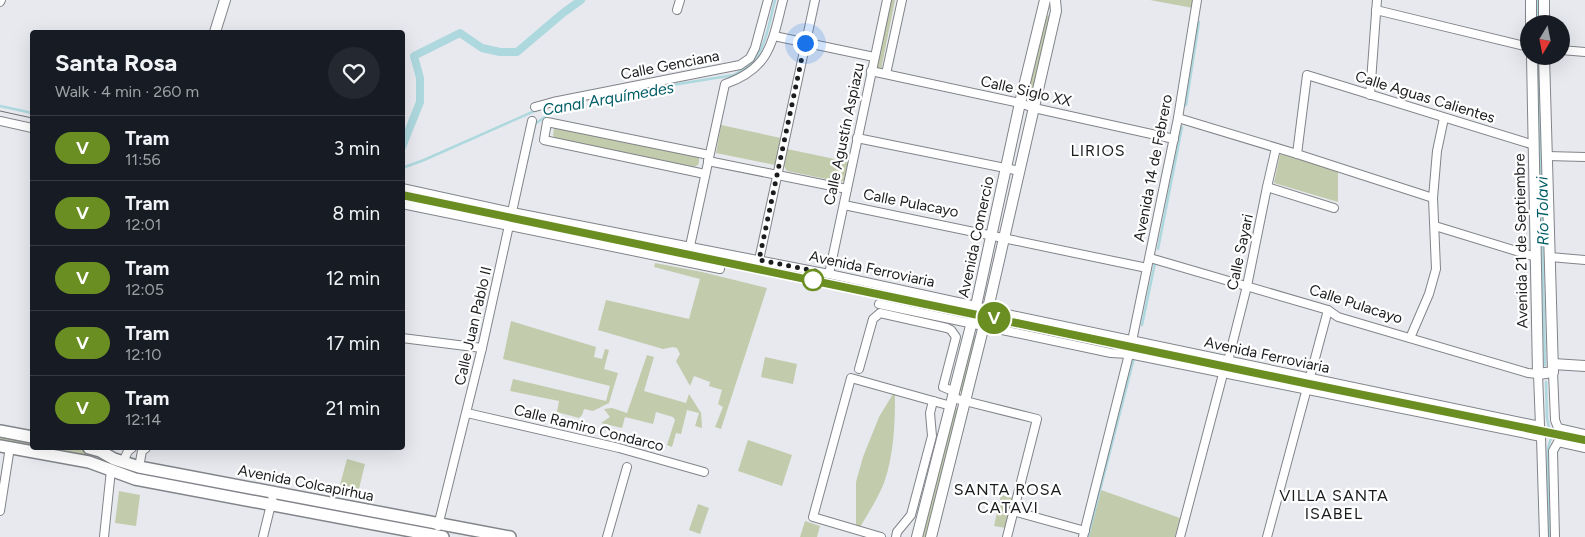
<!DOCTYPE html>
<meta charset="utf-8">
<style>
body{margin:0;font-family:Figtree,sans-serif;background:#242831;color:#f1f3f6;height:100vh;display:flex;flex-direction:column;font-size:19px;white-space:nowrap}
*{box-sizing:border-box;margin:0}
p{font-size:16px;color:#9ea1a6}
.icon{flex:none;width:28px;height:28px;fill:none;stroke:currentColor;stroke-width:2;stroke-linecap:round;stroke-linejoin:round}
.map{position:relative;flex:1;overflow:hidden}
.sheet{position:absolute;left:30px;top:30px;width:375px;height:420px;display:flex;flex-direction:column;background:#171b24;border-radius:5px;box-shadow:0 5px 20px #0002}
.sheet>*{flex:none}
.badge{padding:0 10px;border-radius:16px;font-size:18px;line-height:32px}
.needle{width:32px;rotate:190deg}
.fabs{position:absolute;left:1520px;top:15px;display:grid;gap:10px}
.fabs a{display:grid;place-items:center;width:50px;height:50px;border-radius:50%;background:#171b24;box-shadow:0 5px 20px #0002;font-size:25px}
.you{position:absolute;width:25px;height:25px;margin:-12px;border:4px solid #fff;border-radius:50%;background:#1a73e8;box-shadow:0 0 0 8px #1a73e833}
.map>.badge{position:absolute;translate:-50% -50%;box-shadow:0 0 0 2px #fff}
.round{display:grid;place-items:center;flex:none;width:52px;height:52px;border-radius:26px;background:#242831}
.head{display:flex;align-items:center;justify-content:space-between;height:85px;padding:0 25px}
h1{font-size:24px;font-weight:700;line-height:38px}
ul{padding:0;list-style:none}
li{display:flex;align-items:center;gap:15px;height:65px;padding:0 25px;border-top:1px solid #363941}
li div{flex:1}
li b{display:block;font-size:19px}
li em{font-style:normal}
li .badge{min-width:55px;font-weight:700;text-align:center}
.map>svg:first-child{display:block}
</style>
<div class="map">
<svg width="1585" height="537" viewBox="0 0 1585 537">
<rect width="100%" height="100%" fill="#e7e9ef"/>
<!-- green -->
<g fill="#c2cbab">
<path d="M891,0H895L881,70L877,69Z"/>
<path d="M1150,0H1194L1193,8Z"/>
<path d="M1048,15L1052,17L1031,100L1028,99L1026,96L1042,28Z"/>
<path d="M721,125L781,138L775,165L716,153Z"/>
<path d="M558,127L696,155L699,157V162L698,165L694,167L555,138L553,135L554,128Z"/>
<path d="M787,149L849,162L846,180L841,182L787,171L784,166Z"/>
<path d="M1280,154L1338,171V202L1274,183Z"/>
<path d="M655,263L702,272L767,288L721,429L715,427L723,407L718,404L722,390L709,386L710,382L694,376L690,386L676,361L680,354L677,348L673,347L663,349L598,330L606,300L689,319L700,279L654,267Z"/>
<path d="M511,321L596,347L594,357L602,359L605,349L609,350L604,369L618,373L609,403L593,411L584,409L582,415L579,418L557,412L559,401L510,391L513,379L606,401L610,386L503,359Z"/>
<path d="M972,336L978,337L964,392L959,391Z"/>
<path d="M647,355L654,357L644,391L686,403L689,394L701,413L702,428L695,426L699,413L687,410L681,434L676,433L672,447L667,445L675,420L673,417L656,412L653,424L625,417L622,428L601,423L610,417L604,409L612,408L627,413Z"/>
<path d="M765,357L797,364L793,384L761,377Z"/>
<path d="M893,394L895,395C895,424 894,454 884,483C878,498 869,512 860,527L856,526V482L863,457L879,417Z"/>
<path d="M954,408L960,409L927,537H921Z"/>
<path d="M0,435L32,441V447L0,441Z"/>
<path d="M748,440L792,455L782,486L738,471Z"/>
<path d="M33,448C49,448 79,445 92,454L91,458Z"/>
<path d="M347,459L365,464L357,497L338,492Z"/>
<path d="M113,462L264,495L263,499L140,476L111,467Z"/>
<path d="M1101,490L1180,518L1175,537H1088Z"/>
<path d="M119,491L140,495L136,526L115,523Z"/>
<path d="M1001,495L1013,498L1006,528L994,526Z"/>
<path d="M283,498L430,525V529L282,502Z"/>
<path d="M698,504L709,508L700,534L689,530Z"/>
<path d="M805,521L820,526L817,537H800Z"/>
</g>
<g fill="none" stroke-linecap="round" stroke-linejoin="round">
<!-- stream -->
<g stroke="#add8de" stroke-width="2.5">
<path d="M1537,0L1538,24"/>
<path d="M1538,56L1545,365"/>
<path d="M586,99L734,75C766,60 767,31 775,0"/>
<path d="M1186,105L1199,22"/>
<path d="M0,106L32,113"/>
<path d="M527,161L535,124L565,103"/>
<path d="M402,168L424,160L539,109"/>
<path d="M1158,249L1182,127"/>
<path d="M1142,325L1155,263"/>
<path d="M1546,382L1547,418L1551,438L1548,448L1549,537"/>
<path d="M1088,537L1134,358"/>
</g>
<!-- canal -->
<path stroke="#add8de" stroke-width="8" d="M402,147L420,102V78L414,56L460,33L482,48L500,52H517L563,13L581,0"/>
<defs>
<g id="street">
<path d="M0,2L1,0"/>
<path d="M677,10L680,0"/>
<path d="M1376,10L1529,47"/>
<path d="M774,36L874,57"/>
<path d="M1561,50L1585,52"/>
<path d="M871,71L1020,103L1034,108L1174,139"/>
<path d="M886,74L902,0"/>
<path d="M1370,95L1377,0"/>
<path d="M535,107L553,102L740,65L750,58L755,48L768,0"/>
<path d="M1178,118L1297,154L1433,198"/>
<path d="M0,121L32,128"/>
<path d="M857,138L1020,171"/>
<path d="M1297,154L1307,75L1534,145"/>
<path d="M1547,156L1585,157"/>
<path d="M708,161L847,189"/>
<path d="M705,174L544,140L547,122L709,155"/>
<path d="M1267,187L1334,208"/>
<path d="M402,188L512,212L829,274L976,306L988,310L1540,426L1538,374L1528,373L1338,317L1328,310L1150,258"/>
<path d="M402,204L720,269"/>
<path d="M844,205L1147,268"/>
<path d="M1435,226L1536,257"/>
<path d="M690,246L725,84C771,68 772,42 783,0"/>
<path d="M1550,257L1585,260"/>
<path d="M759,260L815,0"/>
<path d="M829,274L887,0"/>
<path d="M879,304L1111,353L1129,354L1541,437L1544,537"/>
<path d="M402,338L482,348"/>
<path d="M1410,338L1429,294L1436,269L1433,198L1437,151L1444,118"/>
<path d="M1132,341L1178,118L1197,0"/>
<path d="M1228,361L1247,286L1267,187L1276,148"/>
<path d="M859,369L873,319L880,313L947,328L951,330L956,337L943,387L955,392"/>
<path d="M1553,372L1555,420L1558,428L1585,434"/>
<path d="M953,398L1037,419L1007,537"/>
<path d="M467,413L619,448L704,472"/>
<path d="M123,462L128,451L132,448"/>
<path d="M139,467L142,451L146,448"/>
<path d="M0,511L10,447"/>
<path d="M1013,511L1085,531"/>
<path d="M438,526L482,348L532,121"/>
<path d="M104,537L111,470"/>
<path d="M263,537L274,492"/>
<path d="M607,537L627,467"/>
<path d="M881,537L813,517L851,378L951,406"/>
<path d="M896,537L897,532L911,515L932,436L930,413L933,401"/>
<path d="M1083,537L1129,354"/>
<path d="M1180,537L1223,374"/>
<path d="M1267,537L1328,310"/>
<path d="M1555,537L1553,451L1558,442L1585,448"/>
</g>
<g id="secondary">
<path d="M1531,0V24"/>
<path d="M1544,0V24"/>
<path d="M215,32L225,0"/>
<path d="M1532,56L1538,374L1553,372L1544,56"/>
<path d="M1553,364L1585,366"/>
<path d="M917,537L976,306L1020,103L1045,0"/>
<path d="M931,537L986,317L1056,11L1055,0"/>
</g>
<g id="primary">
<path d="M0,431L32,437"/>
<path d="M0,446L89,462L135,479L443,537"/>
<path d="M89,448L100,451L114,459L139,467L510,537"/>
</g>
</defs>
<!-- street casing -->
<use href="#street" stroke="#818489" stroke-width="10"/>
<!-- secondary casing -->
<use href="#secondary" stroke="#818489" stroke-width="12"/>
<!-- primary casing -->
<use href="#primary" stroke="#818489" stroke-width="14"/>
<!-- street -->
<use href="#street" stroke="#fff" stroke-width="8"/>
<!-- secondary -->
<use href="#secondary" stroke="#fff" stroke-width="10"/>
<!-- primary -->
<use href="#primary" stroke="#fff" stroke-width="11"/>
<!-- tram -->
<g stroke="#707175" stroke-width="1">
<path d="M0,111L32,118"/>
<path d="M402,195L1585,440"/>
</g>
</g>
<g fill="none" stroke-linecap="round" stroke-linejoin="round">
<defs>
<path id="line" d="M402,195L1309,384L1585,440"/>
</defs>
<!-- line casing -->
<use href="#line" stroke="#fff" stroke-width="11"/>
<!-- line -->
<use href="#line" stroke="#6b8e23" stroke-width="8"/>
<!-- walk -->
<path stroke="#1b1c1e" stroke-width="5" stroke-dasharray="0 9" d="M805,43L759,260L815,271L813,280"/>
</g>
<!-- markers -->
<circle fill="#fff" stroke="#6b8e23" stroke-width="2.5" cx="813" cy="280" r="10"/>
<g text-anchor="middle" stroke-width="4.5" stroke-linejoin="round" paint-order="stroke">
<!-- street labels -->
<g font-size="15" fill="#1b1c1e" stroke="#fff">
<text transform="translate(670 65) rotate(-11)" y="5">Calle Genciana</text>
<text transform="translate(1026 91) rotate(13)" y="5">Calle Siglo XX</text>
<text transform="translate(1425 97) rotate(17)" y="5">Calle Aguas Calientes</text>
<text transform="translate(844 134) rotate(-78)" y="5">Calle Agustín Aspiazu</text>
<text transform="translate(1153 168) rotate(-79)" y="5">Avenida 14 de Febrero</text>
<text transform="translate(911 203) rotate(11)" y="5">Calle Pulacayo</text>
<text transform="translate(976 237) rotate(-78)" y="5">Avenida Comercio</text>
<text transform="translate(1521 241) rotate(-91)" y="5">Avenida 21 de Septiembre</text>
<text transform="translate(1240 252) rotate(-78)" y="5">Calle Sayari</text>
<text transform="translate(872 269) rotate(12)" y="5">Avenida Ferroviaria</text>
<text transform="translate(1356 304) rotate(18)" y="5">Calle Pulacayo</text>
<text transform="translate(473 326) rotate(-77)" y="5">Calle Juan Pablo II</text>
<text transform="translate(1267 355) rotate(12)" y="5">Avenida Ferroviaria</text>
<text transform="translate(589 428) rotate(14)" y="5">Calle Ramiro Condarco</text>
<text transform="translate(306 483) rotate(11)" y="5">Avenida Colcapirhua</text>
</g>
<!-- water labels -->
<g font-size="16" font-style="italic" fill="#005e67" stroke="#fff">
<text transform="translate(608 98) rotate(-10)" y="6">Canal Arquímedes</text>
<text transform="translate(1542 211) rotate(-91)" y="6">Río Tolavi</text>
</g>
<!-- neighbourhood labels -->
<g font-size="16" letter-spacing="1" fill="#1b1c1e" stroke="#fff">
<text x="1098" y="156">LIRIOS</text>
<text x="1008" y="495">SANTA ROSA<tspan x="1008" dy="18">CATAVI</tspan></text>
<text x="1334" y="501">VILLA SANTA<tspan x="1334" dy="18">ISABEL</tspan></text>
</g>
</g>
</svg>
<div class="fabs">
<a><svg class="needle" viewBox="-14 -14 28 28"><path d="M0-13l5 13h-10z" fill="#e53935"/><path d="M0 13l5-13h-10z" fill="#9ea1a6"/></svg></a>
</div>
<div class="you" style="left:805px;top:43px"></div>
<b class="badge" style="left:994px;top:318px;background:#6b8e23;color:#fff">V</b>
<section class="sheet">
<div class="head"><div><h1>Santa Rosa</h1><p>Walk · 4 min · 260 m</p></div><a class="round"><svg class="icon" aria-label="heart" viewBox="0 0 24 24"><path d="M12 20l-8-8c-3-5 5-10 8-4 3-6 11-1 8 4z"/></svg></a></div>
<ul>
<li><span class="badge" style="background:#6b8e23;color:#fff">V</span><div><b>Tram</b><p>11:56</p></div><em>3 min</em></li>
<li><span class="badge" style="background:#6b8e23;color:#fff">V</span><div><b>Tram</b><p>12:01</p></div><em>8 min</em></li>
<li><span class="badge" style="background:#6b8e23;color:#fff">V</span><div><b>Tram</b><p>12:05</p></div><em>12 min</em></li>
<li><span class="badge" style="background:#6b8e23;color:#fff">V</span><div><b>Tram</b><p>12:10</p></div><em>17 min</em></li>
<li><span class="badge" style="background:#6b8e23;color:#fff">V</span><div><b>Tram</b><p>12:14</p></div><em>21 min</em></li>
</ul>
</section>
</div>
